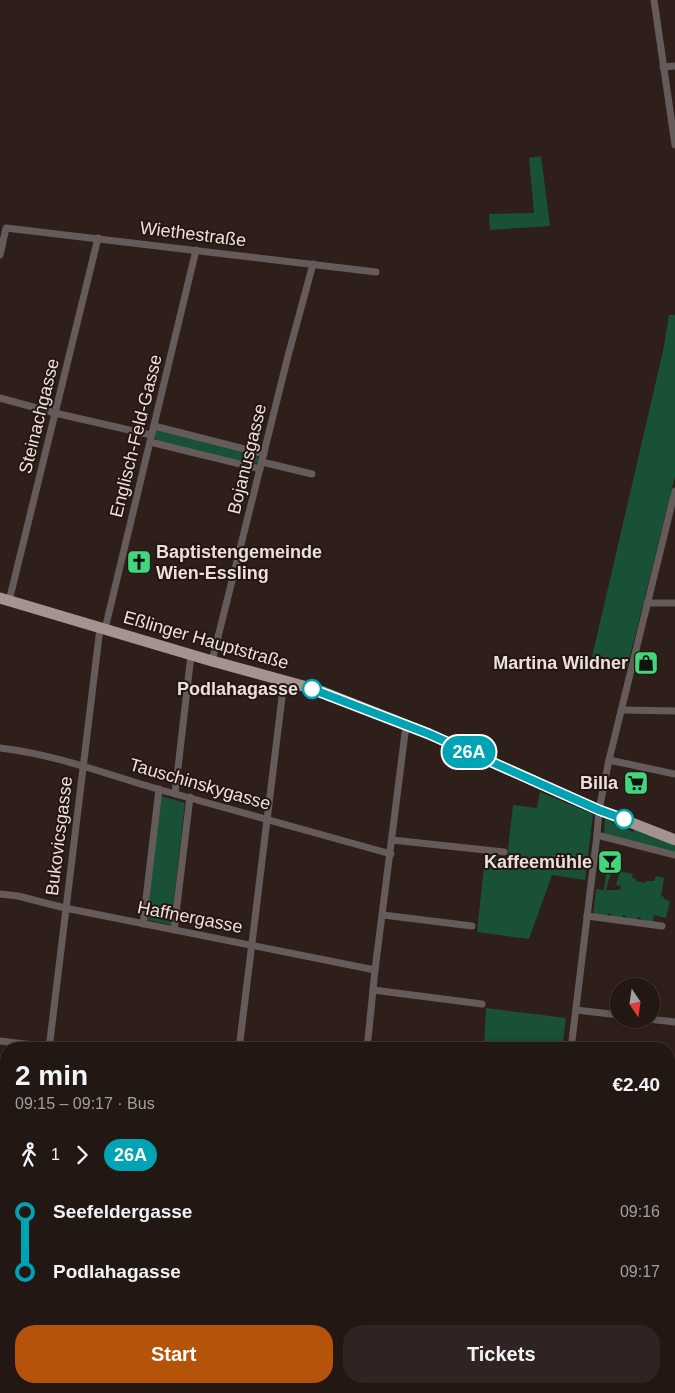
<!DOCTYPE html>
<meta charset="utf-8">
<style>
body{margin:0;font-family:Helvetica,sans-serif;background:#2f2422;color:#f1f3f6;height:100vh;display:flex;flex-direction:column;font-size:19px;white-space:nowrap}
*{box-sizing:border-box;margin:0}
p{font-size:16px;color:#a39fa0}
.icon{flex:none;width:28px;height:28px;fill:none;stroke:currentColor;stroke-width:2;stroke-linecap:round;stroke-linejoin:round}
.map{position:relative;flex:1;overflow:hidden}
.panel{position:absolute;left:0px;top:1042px;width:675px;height:351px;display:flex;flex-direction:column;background:#231714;border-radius:20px 20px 0 0;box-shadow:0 2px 8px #0003,0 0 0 1px #403634}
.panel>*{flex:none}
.badge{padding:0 10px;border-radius:16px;font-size:18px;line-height:32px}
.needle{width:32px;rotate:167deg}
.tools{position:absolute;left:610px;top:978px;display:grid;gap:10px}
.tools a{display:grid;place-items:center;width:50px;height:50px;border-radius:50%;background:#231714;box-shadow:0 2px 8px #0003,0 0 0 1px #403634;font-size:25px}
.map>.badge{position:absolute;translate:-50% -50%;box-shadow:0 0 0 2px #fff}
.legs{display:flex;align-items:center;gap:8px;height:55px;padding:0 15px;font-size:16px}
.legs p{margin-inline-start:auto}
.head{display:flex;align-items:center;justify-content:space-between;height:85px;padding:0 15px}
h1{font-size:28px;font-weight:700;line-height:38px}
.button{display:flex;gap:10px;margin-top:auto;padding:10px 15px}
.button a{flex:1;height:58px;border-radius:20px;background:#b45309;color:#fff;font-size:20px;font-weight:700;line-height:58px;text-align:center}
.button a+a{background:#2f2422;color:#f1f3f6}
ul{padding:0 15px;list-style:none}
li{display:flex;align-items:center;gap:18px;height:60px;font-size:19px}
li i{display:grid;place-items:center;width:8px;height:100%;margin:0 6px;background:currentColor}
li i::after{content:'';width:12px;height:12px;margin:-6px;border:4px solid;border-radius:50%;background:#231714}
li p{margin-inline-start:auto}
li:first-child i{background:linear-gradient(#0000 50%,currentColor 0)}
li:last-child i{background:linear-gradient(currentColor 50%,#0000 0)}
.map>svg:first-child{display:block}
</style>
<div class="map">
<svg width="675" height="1393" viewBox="0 0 675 1393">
<rect width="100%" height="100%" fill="#2f1f1a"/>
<!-- green -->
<g fill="#185135">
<path d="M541,156L550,226L490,230L489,214L534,213L529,158Z"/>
<path d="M669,315H675V476L627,668L592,657L663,351Z"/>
<path d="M156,430L256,454L259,460L258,463L252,464L159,442L153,436Z"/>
<path d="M540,792L593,814L585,880L552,875L529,939L477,932L485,856L507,858L513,805L537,808Z"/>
<path d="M161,796L185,803L171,925L147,920Z"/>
<path d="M607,818L620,828L621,827L633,832L634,830H641L675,843V853L605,835L604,831L605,819Z"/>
<path d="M607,866L615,868L614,872H611L606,890H620L621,886L616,885L620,871L633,874L632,878L636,879V881L645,883L646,881H654L656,876L664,878L661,896L664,897V899L670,901L666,918L654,915L653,922L641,921V918L638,917L637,921L626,919V916L623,915V919L612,918L611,914L608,913V917L593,915L596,889L604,890Z"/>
<path d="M486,1008L566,1018L562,1049H484Z"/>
</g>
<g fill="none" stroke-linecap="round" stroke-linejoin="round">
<!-- minor -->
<g stroke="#645b5a" stroke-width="7">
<path d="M654,0L675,145"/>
<path d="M663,67L675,66"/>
<path d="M0,255L6,228L376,272"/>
<path d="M0,398L55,413L151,435"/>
<path d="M154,426L264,454"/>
<path d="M150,442L260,469"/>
<path d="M262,462L312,474"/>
<path d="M9,601L98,238"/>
<path d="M647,603H675"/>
<path d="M105,629L196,250"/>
<path d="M212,661L288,356L313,264"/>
<path d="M622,710L675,711"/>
<path d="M0,748C58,755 105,774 161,790C237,811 314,832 391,854"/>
<path d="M609,760L675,774"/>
<path d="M175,794L191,655"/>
<path d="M597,835L675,855"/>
<path d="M392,840L504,852"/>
<path d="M0,894L18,896L65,908L375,970"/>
<path d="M383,915L472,926"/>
<path d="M587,916L662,926"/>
<path d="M143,924L159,789"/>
<path d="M174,930L190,797"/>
<path d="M373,990L482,1004"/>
<path d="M576,1010L619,1015"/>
<path d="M648,1019L675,1022"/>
<path d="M0,1041L66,1049"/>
<path d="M49,1049L100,628"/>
<path d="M239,1049L284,681"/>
<path d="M367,1049L375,970L405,733L408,725"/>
<path d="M571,1049L597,835L599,810L609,760L675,491"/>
<path d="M669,1166L675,1164"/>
<path d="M0,1183H6"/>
<path d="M0,1331H6"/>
<path d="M669,1331L675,1330"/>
<path d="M13,1393V1388"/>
<path d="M132,1393V1388"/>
<path d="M254,1393V1388"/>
<path d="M338,1393V1388"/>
<path d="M418,1393V1388"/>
<path d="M545,1393V1388"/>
</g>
<!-- primary -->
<path stroke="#a59390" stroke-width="11" d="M0,598L212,661L318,690L429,734L599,810L675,840"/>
</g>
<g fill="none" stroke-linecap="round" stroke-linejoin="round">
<defs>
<path id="line-1" d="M312,689L429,734L599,810L624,819"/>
</defs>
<!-- line-1 casing -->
<use href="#line-1" stroke="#fff" stroke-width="11"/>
<!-- line-1 -->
<use href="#line-1" stroke="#00a3b4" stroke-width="8"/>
</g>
<!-- icons -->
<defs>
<symbol id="church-square" viewBox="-11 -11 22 22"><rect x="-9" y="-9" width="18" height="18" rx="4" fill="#42d77c" stroke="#251611"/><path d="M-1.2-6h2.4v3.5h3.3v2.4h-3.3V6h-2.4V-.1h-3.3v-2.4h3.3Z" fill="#111"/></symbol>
<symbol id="shop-square" viewBox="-11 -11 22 22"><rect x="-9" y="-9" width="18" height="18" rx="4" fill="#42d77c" stroke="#251611"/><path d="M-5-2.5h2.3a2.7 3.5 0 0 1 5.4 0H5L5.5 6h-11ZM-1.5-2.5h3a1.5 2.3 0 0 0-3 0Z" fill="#111"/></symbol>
<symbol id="supermarket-square" viewBox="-11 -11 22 22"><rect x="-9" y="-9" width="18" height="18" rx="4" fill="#42d77c" stroke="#251611"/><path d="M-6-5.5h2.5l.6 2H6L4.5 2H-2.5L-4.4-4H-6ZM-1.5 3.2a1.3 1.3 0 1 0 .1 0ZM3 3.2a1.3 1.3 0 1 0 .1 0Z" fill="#111"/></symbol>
<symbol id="bar-square" viewBox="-11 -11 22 22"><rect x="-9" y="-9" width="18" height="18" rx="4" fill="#42d77c" stroke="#251611"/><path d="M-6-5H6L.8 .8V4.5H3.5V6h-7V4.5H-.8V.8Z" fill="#111"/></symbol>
</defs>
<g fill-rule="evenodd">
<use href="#church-square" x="125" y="548" width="28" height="28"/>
<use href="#shop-square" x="632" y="649" width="28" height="28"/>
<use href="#supermarket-square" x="622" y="769" width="28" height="28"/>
<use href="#bar-square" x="596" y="848" width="28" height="28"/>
</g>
<!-- markers -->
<g fill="#fff" stroke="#00a3b4" stroke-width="2.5">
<circle cx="312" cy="689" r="9"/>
<circle cx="624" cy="819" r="9"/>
</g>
<g text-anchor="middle" stroke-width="4" stroke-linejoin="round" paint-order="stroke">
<!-- street labels -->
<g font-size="18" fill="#ebe0dc" stroke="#251611">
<text transform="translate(193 234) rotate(7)" y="6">Wiethestraße</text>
<text transform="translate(39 416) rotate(-76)" y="6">Steinachgasse</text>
<text transform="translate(136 436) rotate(-76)" y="6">Englisch-Feld-Gasse</text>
<text transform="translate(247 459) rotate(-76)" y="6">Bojanusgasse</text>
<text transform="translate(206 640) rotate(16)" y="6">Eßlinger Hauptstraße</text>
<text transform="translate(200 784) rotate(16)" y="6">Tauschinskygasse</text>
<text transform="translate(59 836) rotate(-83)" y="6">Bukovicsgasse</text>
<text transform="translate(190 917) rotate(11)" y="6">Haffnergasse</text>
</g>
<!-- poi labels -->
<g font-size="18" font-weight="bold" fill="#ebe0dc" stroke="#251611" text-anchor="end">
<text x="156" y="558" text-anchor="start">Baptistengemeinde<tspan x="156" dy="21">Wien-Essling</tspan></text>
<text x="628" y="669">Martina Wildner</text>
<text x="618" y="789">Billa</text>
<text x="592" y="868">Kaffeemühle</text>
</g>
<!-- stop labels -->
<g font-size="18" font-weight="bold" fill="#ebe0dc" stroke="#251611" text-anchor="end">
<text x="298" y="695">Podlahagasse</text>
</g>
</g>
</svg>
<div class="tools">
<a><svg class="needle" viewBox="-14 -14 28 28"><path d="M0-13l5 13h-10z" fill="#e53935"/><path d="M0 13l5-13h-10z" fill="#a39fa0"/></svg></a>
</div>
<b class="badge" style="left:469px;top:752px;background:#00a3b4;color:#fff">26A</b>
<section class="panel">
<div class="head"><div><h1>2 min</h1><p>09:15 – 09:17 · Bus</p></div><b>€2.40</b></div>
<div class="legs"><svg class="icon" aria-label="walk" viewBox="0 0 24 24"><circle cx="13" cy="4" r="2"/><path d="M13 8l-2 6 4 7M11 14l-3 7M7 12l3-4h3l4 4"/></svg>1<svg class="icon" aria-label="forward" viewBox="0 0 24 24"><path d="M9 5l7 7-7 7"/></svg><b class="badge" style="background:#00a3b4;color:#fff">26A</b></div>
<ul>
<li><i style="color:#00a3b4"></i><b>Seefeldergasse</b><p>09:16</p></li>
<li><i style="color:#00a3b4"></i><b>Podlahagasse</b><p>09:17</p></li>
</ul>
<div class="button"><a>Start</a><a>Tickets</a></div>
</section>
</div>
